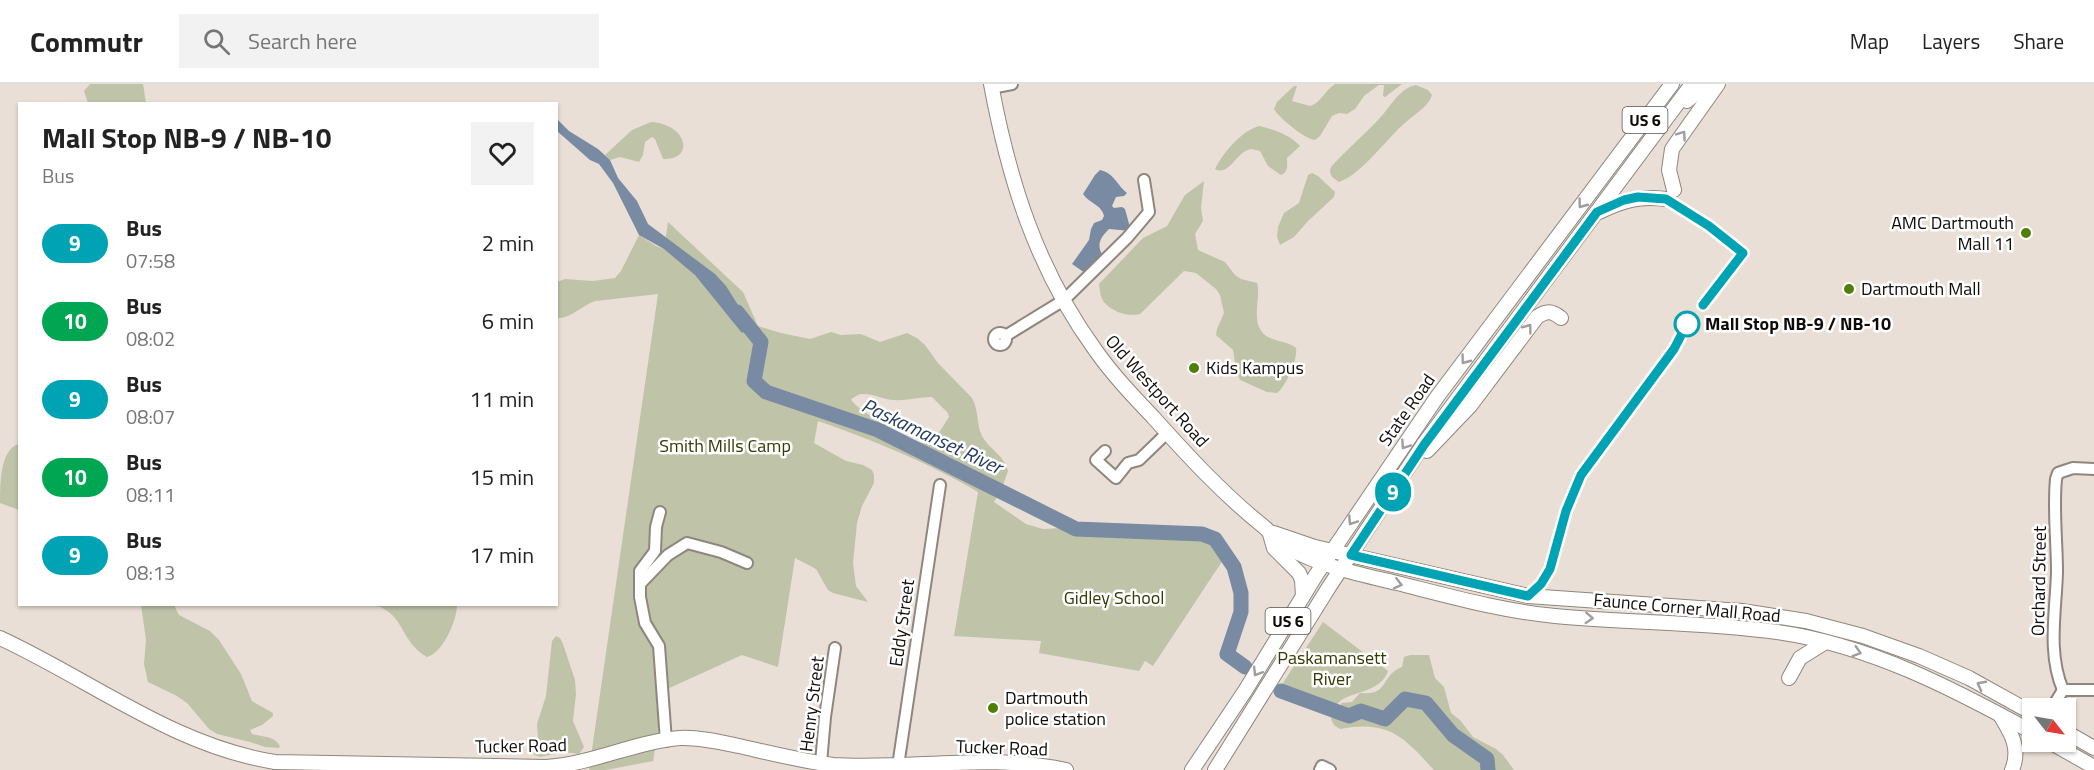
<!DOCTYPE html>
<style>
body{margin:0;font-family:"Titillium Web",sans-serif;background:#f2f2f2;color:#222;height:100vh;display:flex;flex-direction:column;font-size:22px;white-space:nowrap}
*{box-sizing:border-box;margin:0}
p{font-size:20px;color:#767676}
.icon{flex:none;width:33px;height:33px;fill:none;stroke:currentColor;stroke-width:2;stroke-linecap:round;stroke-linejoin:round}
.map{position:relative;flex:1;overflow:hidden}
.details{position:absolute;left:18px;top:18px;width:540px;height:504px;display:flex;flex-direction:column;background:#fff;border-radius:0px;box-shadow:0 2px 4px #0004}
.details>*{flex:none}
.badge{padding:0 12px;border-radius:20px;font-size:21px;line-height:39px}
.needle{width:39px;rotate:121deg}
.buttons{position:absolute;left:2022px;top:614px;display:grid;gap:12px}
.buttons a{display:grid;place-items:center;width:54px;height:54px;border-radius:0px;background:#fff;box-shadow:0 2px 4px #0004;font-size:30px}
.map>.badge{position:absolute;translate:-50% -50%;box-shadow:0 0 0 3px #fff}
.round{display:grid;place-items:center;flex:none;width:63px;height:63px;border-radius:0px;background:#f2f2f2}
.overview{display:flex;align-items:center;justify-content:space-between;height:102px;padding:0 24px}
h1{font-size:28px;font-weight:700;line-height:45px}
ul{padding:0;list-style:none}
li{display:flex;align-items:center;gap:18px;height:78px;padding:0 24px}
li div{flex:1}
li b{display:block;font-size:22px}
li em{font-style:normal}
li .badge{min-width:66px;font-weight:700;text-align:center}
header{display:flex;align-items:center;gap:36px;box-sizing:border-box;height:84px;padding:0 30px;background:#fff;border-bottom:2px solid #e0e0e0}
header strong{font-size:28px}
nav{display:flex;gap:33px;margin-inline-start:auto;font-size:21px}
.search{width:420px;height:54px;background:#f2f2f2;display:flex;align-items:center;gap:15px;box-sizing:border-box;padding:0 21px;border-radius:0px;color:#767676;font-size:22px}
.map>svg:first-child{display:block}
</style>
<header>
<strong>Commutr</strong>
<div class="search"><svg class="icon" aria-label="search" viewBox="0 0 24 24"><circle cx="10" cy="10" r="6"/><path d="M15 15l6 6"/></svg>Search here</div>
<nav><a>Map</a><a>Layers</a><a>Share</a></nav>
</header>
<div class="map">
<svg width="2094" height="686" viewBox="0 0 2094 686">
<rect width="100%" height="100%" fill="#eadfd6"/>
<!-- green -->
<g fill="#bfc3a8" fill-rule="evenodd">
<path d="M90,0H143L146,19H88L84,7Z"/>
<path d="M1335,0H1402L1385,13L1383,12L1384,1H1379L1364,12L1355,25L1347,30L1339,29L1332,32L1320,52L1315,56C1305,55 1279,34 1274,25L1277,18L1294,2H1297L1292,17L1310,22C1322,18 1325,6 1335,0Z"/>
<path d="M1416,1L1428,6L1432,11C1429,22 1415,30 1406,38C1388,53 1361,91 1339,98C1333,94 1328,91 1331,83C1346,66 1363,52 1378,36C1391,23 1398,5 1416,1Z"/>
<path d="M651,38C687,40 696,76 663,75L655,55L652,53L645,58L643,71L639,78L620,73L610,76L605,71L632,46Z"/>
<path d="M1259,42C1273,45 1290,51 1300,62L1287,74C1287,81 1289,88 1281,91L1268,82L1260,67L1251,65C1235,68 1230,93 1215,85C1223,69 1241,47 1259,42Z"/>
<path d="M1312,89L1318,92L1335,108L1334,113L1308,137L1294,153L1280,161L1277,153L1278,143L1284,129L1299,119L1308,91Z"/>
<path d="M1204,97L1201,124L1203,137L1195,150L1198,166L1225,178L1235,191L1241,195L1257,199C1262,213 1248,242 1268,253C1277,258 1287,257 1296,264C1298,274 1286,303 1277,309L1267,308L1240,296L1236,285L1233,266L1216,251L1217,245L1224,229L1220,211L1216,205L1196,189L1184,187L1140,230C1128,233 1112,228 1104,218C1100,213 1100,206 1099,200L1143,154L1167,142L1185,111Z"/>
<path d="M668,138L743,208L758,242L781,249L810,255L831,248L841,251L861,250L880,258L907,249L917,254L925,261L938,279L972,314C979,326 976,339 982,352C990,366 1004,371 1008,387L1001,407L994,418L1026,440L1043,445L1082,443L1205,455L1213,459L1223,476L1153,582L1145,577L1139,587L1039,569L1041,557L954,552L978,408C927,378 873,356 818,337L814,359L846,377L863,381L872,386L874,391V399L862,422L857,439L853,479L856,502L868,518L833,509L828,506L816,485L795,474L778,583L742,571L665,606L653,677L606,686H589L658,210L596,217C583,220 571,235 558,234L557,198L565,195L593,197L615,194L621,187L639,151L656,162L664,165ZM860,310C874,309 881,315 893,316C906,317 918,313 932,313L948,329L949,333L933,358L927,360L918,358C905,352 855,326 851,315Z"/>
<path d="M19,360H20L19,426L0,419C0,400 0,365 19,360Z"/>
<path d="M141,521H174L179,531L210,547L219,556L241,590L252,617L273,629V632L262,641L250,646L252,650C262,653 275,652 280,662L279,664L265,663L250,658L217,650L209,645L187,619L177,612L148,598L144,580L146,556Z"/>
<path d="M375,521H457C457,536 443,569 427,573C399,557 406,531 375,521Z"/>
<path d="M1323,538L1388,587C1382,606 1358,607 1343,615C1339,617 1336,622 1333,626L1329,620L1281,602Z"/>
<path d="M556,552L560,554L563,560L575,596L576,610L573,637L584,663L579,670L564,668L540,673L534,671L533,667L538,654L537,640L546,612L552,557Z"/>
<path d="M1410,571H1429L1435,594L1444,603L1451,629L1460,636L1473,653L1496,665L1503,671L1514,686H1434C1403,652 1388,636 1340,645L1334,641L1331,635L1342,619L1352,618L1360,609C1390,612 1380,591 1402,583L1404,573Z"/>
</g>
<!-- water -->
<g fill="#798aa3">
<path d="M557,35L569,47L598,65L610,76L618,94L637,117L648,140L715,190L726,202L745,232L755,240L742,249L695,191L664,165L639,151L613,99L599,80L590,76L557,47Z"/>
<path d="M1100,86C1114,89 1117,101 1127,109L1124,112L1116,113L1112,122L1114,124L1122,123L1125,125L1131,147L1109,145C1100,154 1096,161 1103,172L1085,189L1072,180L1089,156L1091,145L1094,139L1102,136L1104,132C1102,121 1089,119 1083,110L1095,91Z"/>
</g>
<g fill="none" stroke-linecap="round" stroke-linejoin="round">
<!-- river -->
<g stroke="#798aa3" stroke-width="15">
<path d="M737,228L761,258L754,297L766,308L878,346L1076,445L1202,450L1215,455L1234,483L1241,509V528L1227,570L1245,583"/>
<path d="M1281,607L1349,632L1361,627L1385,635L1405,615L1426,619L1453,651L1487,675L1488,686"/>
</g>
<defs>
<g id="minor">
<path d="M991,4L1012,0"/>
<circle cx="1000" cy="255" r="6"/>
<path d="M1007,251L1064,216L1127,154L1149,128L1144,96"/>
<path d="M1105,367L1096,376L1116,394L1128,379L1139,376L1167,349"/>
<path d="M660,428L656,443L655,467L640,487V513L645,539L659,562L666,657"/>
<path d="M641,499L668,471L687,459L721,468L747,479"/>
<path d="M2063,606C2047,569 2056,527 2057,488C2057,457 2053,426 2056,395L2058,389L2073,384L2094,385"/>
<path d="M2052,624L2063,606H2094"/>
<path d="M821,679L825,633L835,564"/>
<path d="M898,682L940,401"/>
<path d="M1320,686L1322,682L1330,686"/>
</g>
<g id="major">
<path d="M991,0C1009,97 1037,186 1096,267C1113,291 1133,312 1153,333C1187,371 1223,410 1263,442C1271,449 1279,458 1289,464C1319,482 1363,491 1397,499C1449,512 1502,527 1555,532C1629,539 1703,538 1777,548C1869,561 1952,604 2032,648"/>
<path d="M1687,17L1707,0"/>
<path d="M1674,106L1669,86L1672,65L1718,0"/>
<path d="M1599,128C1624,116 1638,112 1666,115"/>
<path d="M1427,367L1470,322L1537,233C1547,226 1552,227 1561,234"/>
<path d="M1274,449L1315,463L1528,512L1742,527L1806,537L1863,552L1919,572L1969,594L2032,629"/>
<path d="M1270,450L1274,464L1299,489L1302,496L1303,512"/>
<path d="M0,554C91,596 174,662 275,678L546,683C592,680 634,658 680,654C699,653 720,658 739,662C770,669 801,677 833,681C910,686 989,669 1066,686"/>
<path d="M1789,594L1800,574L1824,559"/>
<path d="M2000,631C2011,649 2021,664 2012,686"/>
<path d="M2066,648L2094,664"/>
<path d="M2048,657L2094,683"/>
<path d="M1192,686L1245,607L1316,491L1437,313L1672,0"/>
<path d="M1215,686L1329,503L1423,361L1692,0"/>
</g>
</defs>
<!-- minor casing -->
<use href="#minor" stroke="#8f867d" stroke-width="14"/>
<!-- major casing -->
<use href="#major" stroke="#8f867d" stroke-width="16"/>
<!-- minor -->
<use href="#minor" stroke="#fff" stroke-width="10"/>
<!-- major -->
<use href="#major" stroke="#fff" stroke-width="14"/>
</g>
<!-- one-way arrows -->
<defs><path id="oneway-chevron" d="M-2-3.5L2.5 0L-2 3.5" fill="none" stroke-width="1.6" stroke-linecap="round" stroke-linejoin="round" transform="scale(1.5)"/></defs>
<g stroke="#9f9d9d">
<use href="#oneway-chevron" transform="translate(1682 51) rotate(-55)"/>
<use href="#oneway-chevron" transform="translate(1582 120) rotate(127)"/>
<use href="#oneway-chevron" transform="translate(1528 244) rotate(-53)"/>
<use href="#oneway-chevron" transform="translate(1465 276) rotate(127)"/>
<use href="#oneway-chevron" transform="translate(1405 361) rotate(124)"/>
<use href="#oneway-chevron" transform="translate(1352 437) rotate(124)"/>
<use href="#oneway-chevron" transform="translate(1398 500) rotate(14)"/>
<use href="#oneway-chevron" transform="translate(1589 534) rotate(3)"/>
<use href="#oneway-chevron" transform="translate(1857 568) rotate(17)"/>
<use href="#oneway-chevron" transform="translate(1257 588) rotate(122)"/>
<use href="#oneway-chevron" transform="translate(1981 601) rotate(-152)"/>
</g>
<g fill="none" stroke-linecap="round" stroke-linejoin="round">
<defs>
<path id="line" d="M1687,240L1674,265L1581,391L1566,427L1550,485L1541,500L1528,512L1351,471L1424,361L1597,128L1624,116L1638,113L1666,115L1709,142L1743,169L1703,221"/>
</defs>
<!-- line casing -->
<use href="#line" stroke="#fff" stroke-width="14"/>
<!-- line -->
<use href="#line" stroke="#00a3b4" stroke-width="9"/>
</g>
<!-- markers -->
<g fill="#507f09" stroke="#fff" stroke-width="2">
<circle cx="2026" cy="149" r="6"/>
<circle cx="1849" cy="205" r="6"/>
<circle cx="1194" cy="284" r="6"/>
<circle cx="993" cy="624" r="6"/>
</g>
<circle fill="#fff" stroke="#00a3b4" stroke-width="3" cx="1687" cy="240" r="12"/>
<g text-anchor="middle" stroke-width="5" stroke-linejoin="round" paint-order="stroke">
<!-- shield labels -->
<g fill="#fff" stroke="#575453" stroke-width="1.5">
<rect x="1622.5" y="23" width="45" height="26" rx="4.5"/>
<rect x="1265.5" y="524" width="45" height="26" rx="4.5"/>
</g>
<g font-size="16" font-weight="bold" fill="#0f0b09">
<text x="1645" y="42">US 6</text>
<text x="1288" y="543">US 6</text>
</g>
<!-- poi labels -->
<g font-size="18" fill="#0f0b09" stroke="#fff" text-anchor="start">
<text x="2014" y="145" text-anchor="end">AMC Dartmouth<tspan x="2014" dy="21">Mall 11</tspan></text>
<text x="1861" y="211">Dartmouth Mall</text>
<text x="1206" y="290">Kids Kampus</text>
<text x="1005" y="620">Dartmouth<tspan x="1005" dy="21">police station</tspan></text>
</g>
<!-- stop labels -->
<g font-size="18" font-weight="bold" fill="#0f0b09" stroke="#fff" text-anchor="start">
<text x="1705" y="246">Mall Stop NB-9 / NB-10</text>
</g>
<!-- street labels -->
<g font-size="18" fill="#0f0b09" stroke="#fff">
<text transform="translate(1157 307) rotate(48)" y="6">Old Westport Road</text>
<text transform="translate(1407 326) rotate(-55)" y="6">State Road</text>
<text transform="translate(2039 497) rotate(-89)" y="6">Orchard Street</text>
<text transform="translate(1687 524) rotate(5)" y="6">Faunce Corner Mall Road</text>
<text transform="translate(902 539) rotate(-82)" y="6">Eddy Street</text>
<text transform="translate(812 620) rotate(-83)" y="6">Henry Street</text>
<text transform="translate(521 662) rotate(-1)" y="6">Tucker Road</text>
<text transform="translate(1002 664) rotate(2)" y="6">Tucker Road</text>
</g>
<!-- park labels -->
<g font-size="18" fill="#353902" stroke="#fff">
<text x="725" y="368">Smith Mills Camp</text>
<text x="1114" y="520">Gidley School</text>
<text x="1332" y="580">Paskamansett<tspan x="1332" dy="21">River</tspan></text>
</g>
<!-- water labels -->
<g font-size="20" font-style="italic" fill="#223a60" stroke="#fff">
<text transform="translate(932 352) rotate(25)" y="7">Paskamanset River</text>
</g>
</g>
</svg>
<div class="buttons">
<a><svg class="needle" viewBox="-14 -14 28 28"><path d="M0-13l5 13h-10z" fill="#e53935"/><path d="M0 13l5-13h-10z" fill="#767676"/></svg></a>
</div>
<b class="badge" style="left:1393px;top:408px;background:#00a3b4;color:#fff">9</b>
<section class="details">
<div class="overview"><div><h1>Mall Stop NB-9 / NB-10</h1><p>Bus</p></div><a class="round"><svg class="icon" aria-label="heart" viewBox="0 0 24 24"><path d="M12 20l-8-8c-3-5 5-10 8-4 3-6 11-1 8 4z"/></svg></a></div>
<ul>
<li><span class="badge" style="background:#00a3b4;color:#fff">9</span><div><b>Bus</b><p>07:58</p></div><em>2 min</em></li>
<li><span class="badge" style="background:#00a651;color:#fff">10</span><div><b>Bus</b><p>08:02</p></div><em>6 min</em></li>
<li><span class="badge" style="background:#00a3b4;color:#fff">9</span><div><b>Bus</b><p>08:07</p></div><em>11 min</em></li>
<li><span class="badge" style="background:#00a651;color:#fff">10</span><div><b>Bus</b><p>08:11</p></div><em>15 min</em></li>
<li><span class="badge" style="background:#00a3b4;color:#fff">9</span><div><b>Bus</b><p>08:13</p></div><em>17 min</em></li>
</ul>
</section>
</div>
